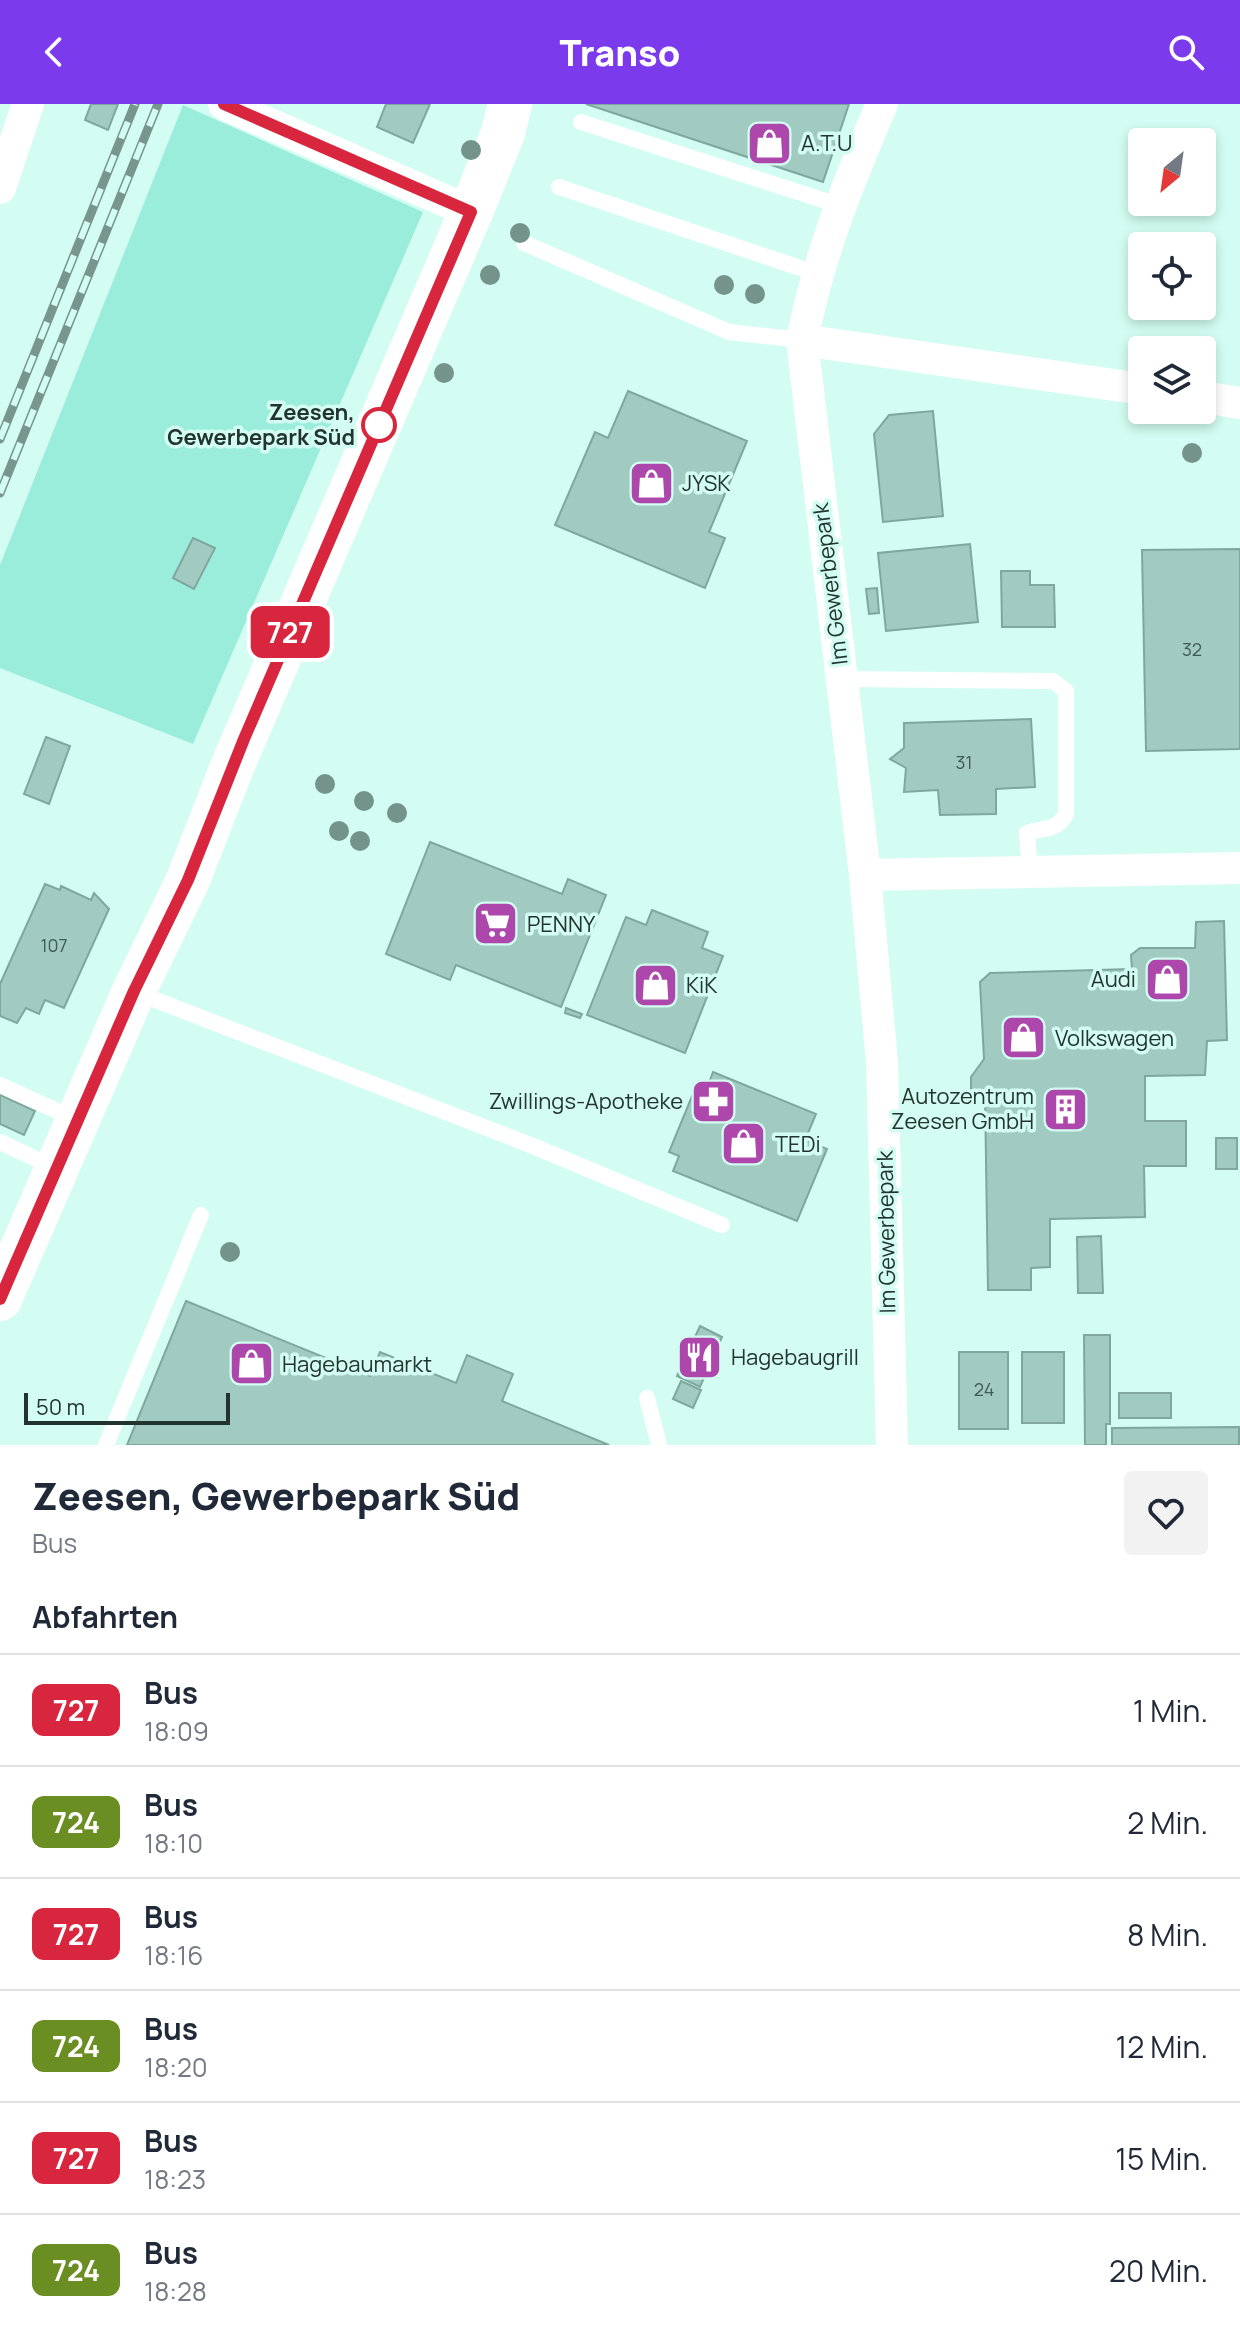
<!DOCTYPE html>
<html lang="de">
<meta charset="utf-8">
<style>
body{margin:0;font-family:Manrope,sans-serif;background:#f2f2f3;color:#1f2937;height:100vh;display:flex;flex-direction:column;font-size:30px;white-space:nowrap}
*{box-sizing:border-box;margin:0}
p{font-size:26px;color:#747a83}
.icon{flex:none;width:44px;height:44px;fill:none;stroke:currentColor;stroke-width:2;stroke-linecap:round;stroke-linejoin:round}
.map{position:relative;height:1341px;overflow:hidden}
.drawer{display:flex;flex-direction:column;background:#fff;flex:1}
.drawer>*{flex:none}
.badge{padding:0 16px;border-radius:12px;font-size:28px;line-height:52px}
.needle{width:52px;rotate:209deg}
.controls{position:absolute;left:1128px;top:24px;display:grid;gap:16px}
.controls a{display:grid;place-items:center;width:88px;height:88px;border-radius:8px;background:#fff;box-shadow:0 4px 12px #0003;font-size:40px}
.scale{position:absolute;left:24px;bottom:20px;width:206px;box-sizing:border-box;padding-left:8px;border:4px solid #233430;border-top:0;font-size:22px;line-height:28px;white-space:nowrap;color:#233430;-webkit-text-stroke:6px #d3fdf2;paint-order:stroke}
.map>.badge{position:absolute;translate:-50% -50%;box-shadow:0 0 0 4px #fff}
h2{padding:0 32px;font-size:30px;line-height:72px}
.round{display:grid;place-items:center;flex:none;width:84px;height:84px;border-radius:8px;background:#f2f2f3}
.overview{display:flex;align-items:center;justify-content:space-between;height:136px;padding:0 32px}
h1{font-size:38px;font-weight:800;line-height:60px}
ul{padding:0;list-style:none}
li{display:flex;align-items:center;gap:24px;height:112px;padding:0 32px;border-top:2px solid #e0e1e3}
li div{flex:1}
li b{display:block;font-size:30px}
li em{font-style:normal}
li .badge{min-width:88px;font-weight:700;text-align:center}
header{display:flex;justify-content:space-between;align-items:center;height:104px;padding:0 32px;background:#7c3aed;color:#fff;font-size:36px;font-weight:800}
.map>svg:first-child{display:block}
</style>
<header><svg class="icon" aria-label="back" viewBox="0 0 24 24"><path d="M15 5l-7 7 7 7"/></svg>Transo<svg class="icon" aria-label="search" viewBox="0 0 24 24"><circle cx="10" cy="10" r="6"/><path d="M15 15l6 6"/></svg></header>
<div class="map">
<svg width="1240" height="1341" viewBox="0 0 1240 1341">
<rect width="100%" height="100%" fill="#d3fdf2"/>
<!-- green -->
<path fill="#9aedda" d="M183,1L423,108L193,640L0,564V461Z"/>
<!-- building -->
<g fill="#a1cac0" stroke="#7fa79d" stroke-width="2">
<path d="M91,0H118L108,26L85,16Z"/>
<path d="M386,0H430L413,39L377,23Z"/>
<path d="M586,0H849L823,78Z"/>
<path d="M628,287L747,337L709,428L725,434L705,484L555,421L595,328L608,334Z"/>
<path d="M933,307L943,412L883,418L874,330L889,311Z"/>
<path d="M193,434L215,444L194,485L173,474Z"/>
<path d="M970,440L978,518L886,527L878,449Z"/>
<path d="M1240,445V645L1146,647L1142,446Z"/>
<path d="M1001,467H1030V481H1054L1055,523H1002Z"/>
<path d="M877,484L879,509L869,510L866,485Z"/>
<path d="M1031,615L1035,683L996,685V710L940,711L938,686L904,688L906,664L890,655L904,644V619Z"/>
<path d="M46,633L70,642L49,700L24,690Z"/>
<path d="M430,738L562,790L568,775L606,791L561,903L456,861L450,876L386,850Z"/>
<path d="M45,780L60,786L61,782L91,796L94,789L109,805L64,904L45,896L39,910L26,904L17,919L0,912V880Z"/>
<path d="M652,806L708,828L702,844L723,852L685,949L587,911L626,813L646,821Z"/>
<path d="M1224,817L1227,936L1207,937L1205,971L1145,972V1017H1186V1062H1144L1145,1113L1050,1115V1163L1031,1164V1186H988L985,992L971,993V973L984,955L980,878L990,869L1132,865L1131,851L1140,844H1195L1196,818Z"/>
<path d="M566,904L582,910L580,914L565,909Z"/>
<path d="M713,968L816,1010L805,1036L827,1045L797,1117L673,1067L679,1052L669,1048L697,980L707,984Z"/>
<path d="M0,991L35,1007L24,1031L0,1020Z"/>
<rect x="1216" y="1034" width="21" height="31"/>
<path d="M1101,1132L1103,1189H1078L1077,1133Z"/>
<path d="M186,1197L370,1272L380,1248L456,1279L467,1251L513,1270L502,1297L609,1341H127Z"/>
<path d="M700,1222L722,1233L700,1283L677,1272Z"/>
<path d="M1084,1231H1110V1320H1106V1341H1085Z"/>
<rect x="959" y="1248" width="49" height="77"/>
<rect x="1022" y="1248" width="42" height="71"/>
<path d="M681,1277L701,1286L693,1304L673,1295Z"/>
<rect x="1119" y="1289" width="52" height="25"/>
<path d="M1239,1323V1341H1112V1324Z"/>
</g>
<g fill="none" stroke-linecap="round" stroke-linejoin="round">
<!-- lane -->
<g stroke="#fff" stroke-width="16">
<path d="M581,18L838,101"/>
<path d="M559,83L815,169"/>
<path d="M524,139L729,228L802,236"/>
<path d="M842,575L1053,577L1066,587V710C1057,728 1042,723 1027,729L1030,768"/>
<path d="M135,888L528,1040L722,1121"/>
<path d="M0,981L75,1015"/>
<path d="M0,1038L55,1064"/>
<path d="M647,1294L659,1341"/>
<path d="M106,1341L201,1111"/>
</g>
<!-- street -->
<g stroke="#fff" stroke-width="32">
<path d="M224,0L471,108"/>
<path d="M882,0C847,82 820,148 802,236L865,771L882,958L892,1341"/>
<path d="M0,84L28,0"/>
<path d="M802,236L1142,285"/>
<path d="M1202,293L1240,299"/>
<path d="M865,771L1240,764"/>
</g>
<!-- secondary -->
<path stroke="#fff" stroke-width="44" d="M0,1195L134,887L188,776L232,663L471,108L503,29L510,0"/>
<defs>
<g id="rail">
<path d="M0,335L135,0"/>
<path d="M0,389L158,0"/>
</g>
</defs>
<!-- rail casing -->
<use href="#rail" stroke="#78958e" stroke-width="9"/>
<!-- rail -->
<use href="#rail" stroke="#d3fdf2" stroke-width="6" stroke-dasharray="18" stroke-linecap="butt"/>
</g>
<!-- trees -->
<g fill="#73938b">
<circle cx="471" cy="46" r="10"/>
<circle cx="520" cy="129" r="10"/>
<circle cx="490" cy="171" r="10"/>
<circle cx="724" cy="181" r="10"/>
<circle cx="755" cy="190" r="10"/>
<circle cx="444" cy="269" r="10"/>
<circle cx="1192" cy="349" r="10"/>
<circle cx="325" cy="680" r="10"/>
<circle cx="364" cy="697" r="10"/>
<circle cx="397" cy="709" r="10"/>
<circle cx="339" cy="727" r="10"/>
<circle cx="360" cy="737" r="10"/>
<circle cx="230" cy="1148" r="10"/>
</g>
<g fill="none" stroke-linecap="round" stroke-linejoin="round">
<defs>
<path id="line" d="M0,1195L134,887L188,776L244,635L471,108L224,0"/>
</defs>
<!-- line casing -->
<use href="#line" stroke="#fff" stroke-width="18"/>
<!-- line -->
<use href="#line" stroke="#d7263d" stroke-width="12"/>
</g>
<!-- icons -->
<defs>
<symbol id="shop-square" viewBox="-11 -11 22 22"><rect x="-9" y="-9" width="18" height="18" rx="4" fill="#ad47ab" stroke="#d3fdf2"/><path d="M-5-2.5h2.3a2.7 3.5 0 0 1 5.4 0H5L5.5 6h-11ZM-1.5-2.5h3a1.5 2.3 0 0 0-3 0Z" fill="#fff"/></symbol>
<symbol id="supermarket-square" viewBox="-11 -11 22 22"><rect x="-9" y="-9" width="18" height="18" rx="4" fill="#ad47ab" stroke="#d3fdf2"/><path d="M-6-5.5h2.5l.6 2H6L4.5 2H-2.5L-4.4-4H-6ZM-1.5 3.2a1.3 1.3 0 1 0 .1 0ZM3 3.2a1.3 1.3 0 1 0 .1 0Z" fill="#fff"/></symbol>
<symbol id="pharmacy-square" viewBox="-11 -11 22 22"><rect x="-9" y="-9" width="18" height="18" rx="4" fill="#ad47ab" stroke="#d3fdf2"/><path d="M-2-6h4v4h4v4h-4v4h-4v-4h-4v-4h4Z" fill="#fff"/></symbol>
<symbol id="building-square" viewBox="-11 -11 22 22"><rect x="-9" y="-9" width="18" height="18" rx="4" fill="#ad47ab" stroke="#d3fdf2"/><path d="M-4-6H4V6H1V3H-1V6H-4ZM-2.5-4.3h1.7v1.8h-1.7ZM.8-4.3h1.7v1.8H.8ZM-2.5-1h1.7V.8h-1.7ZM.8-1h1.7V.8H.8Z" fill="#fff"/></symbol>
<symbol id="restaurant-square" viewBox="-11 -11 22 22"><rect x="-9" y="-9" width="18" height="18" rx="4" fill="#ad47ab" stroke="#d3fdf2"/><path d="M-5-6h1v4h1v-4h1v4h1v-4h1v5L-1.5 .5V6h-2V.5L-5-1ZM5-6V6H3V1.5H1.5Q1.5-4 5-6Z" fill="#fff"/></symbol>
</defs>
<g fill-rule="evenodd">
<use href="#shop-square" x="744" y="14" width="51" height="51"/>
<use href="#shop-square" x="626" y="354" width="51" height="51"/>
<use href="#supermarket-square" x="470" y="794" width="51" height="51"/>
<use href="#shop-square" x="1142" y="850" width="51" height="51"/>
<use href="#shop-square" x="630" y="856" width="51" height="51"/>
<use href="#shop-square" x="998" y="908" width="51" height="51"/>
<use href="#pharmacy-square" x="688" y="972" width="51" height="51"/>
<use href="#building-square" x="1040" y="980" width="51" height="51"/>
<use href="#shop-square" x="718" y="1014" width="51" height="51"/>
<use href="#restaurant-square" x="674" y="1228" width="51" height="51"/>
<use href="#shop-square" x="226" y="1234" width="51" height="51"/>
</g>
<!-- markers -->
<circle fill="#fff" stroke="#d7263d" stroke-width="4" cx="379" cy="321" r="16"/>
<g text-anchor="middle" stroke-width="7" stroke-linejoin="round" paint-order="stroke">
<!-- number labels -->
<g font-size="18" fill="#425a54">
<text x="1192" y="552">32</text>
<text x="964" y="665">31</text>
<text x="54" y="848">107</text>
<text x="984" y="1292">24</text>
</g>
<!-- poi labels -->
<g font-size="22" fill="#233430" stroke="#d3fdf2" text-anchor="start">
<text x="801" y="47">A.T.U</text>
<text x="682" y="387">JYSK</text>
<text x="527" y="828">PENNY</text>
<text x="1136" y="883" text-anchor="end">Audi</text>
<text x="686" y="889">KiK</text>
<text x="1055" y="942">Volkswagen</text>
<text x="1034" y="1000" text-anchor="end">Autozentrum<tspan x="1034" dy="25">Zeesen GmbH</tspan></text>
<text x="683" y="1005" text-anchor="end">Zwillings-Apotheke</text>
<text x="775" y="1048">TEDi</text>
<text x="731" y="1261">Hagebaugrill</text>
<text x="282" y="1268">Hagebaumarkt</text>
</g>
<!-- stop labels -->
<g font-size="22" font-weight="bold" fill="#233430" stroke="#d3fdf2" text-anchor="end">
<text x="355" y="316">Zeesen,<tspan x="355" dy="25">Gewerbepark Süd</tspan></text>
</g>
<!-- street labels -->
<g font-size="22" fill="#233430" stroke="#d3fdf2">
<text transform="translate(830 480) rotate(-97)" y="8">Im Gewerbepark</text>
<text transform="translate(886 1128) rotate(-91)" y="8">Im Gewerbepark</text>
</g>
</g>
</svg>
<div class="controls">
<a><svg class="needle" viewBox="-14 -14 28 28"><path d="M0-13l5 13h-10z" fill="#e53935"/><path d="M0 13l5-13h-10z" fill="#747a83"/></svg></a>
<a><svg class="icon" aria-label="locate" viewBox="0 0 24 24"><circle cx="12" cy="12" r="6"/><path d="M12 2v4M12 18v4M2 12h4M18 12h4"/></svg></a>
<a><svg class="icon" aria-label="layers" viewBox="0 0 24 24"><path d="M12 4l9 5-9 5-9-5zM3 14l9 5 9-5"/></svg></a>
</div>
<div class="scale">50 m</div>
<b class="badge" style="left:290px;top:528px;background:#d7263d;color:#fff">727</b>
</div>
<section class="drawer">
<div class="overview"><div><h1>Zeesen, Gewerbepark Süd</h1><p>Bus</p></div><a class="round"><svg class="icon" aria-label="heart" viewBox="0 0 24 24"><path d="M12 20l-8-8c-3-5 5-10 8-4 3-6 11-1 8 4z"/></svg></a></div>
<h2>Abfahrten</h2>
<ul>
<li><span class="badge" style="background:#d7263d;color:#fff">727</span><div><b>Bus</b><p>18:09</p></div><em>1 Min.</em></li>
<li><span class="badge" style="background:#6b8e23;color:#fff">724</span><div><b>Bus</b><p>18:10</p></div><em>2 Min.</em></li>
<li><span class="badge" style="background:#d7263d;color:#fff">727</span><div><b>Bus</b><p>18:16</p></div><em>8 Min.</em></li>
<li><span class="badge" style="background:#6b8e23;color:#fff">724</span><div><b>Bus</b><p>18:20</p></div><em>12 Min.</em></li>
<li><span class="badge" style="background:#d7263d;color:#fff">727</span><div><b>Bus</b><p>18:23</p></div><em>15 Min.</em></li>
<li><span class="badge" style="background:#6b8e23;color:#fff">724</span><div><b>Bus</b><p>18:28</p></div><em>20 Min.</em></li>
</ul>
</section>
